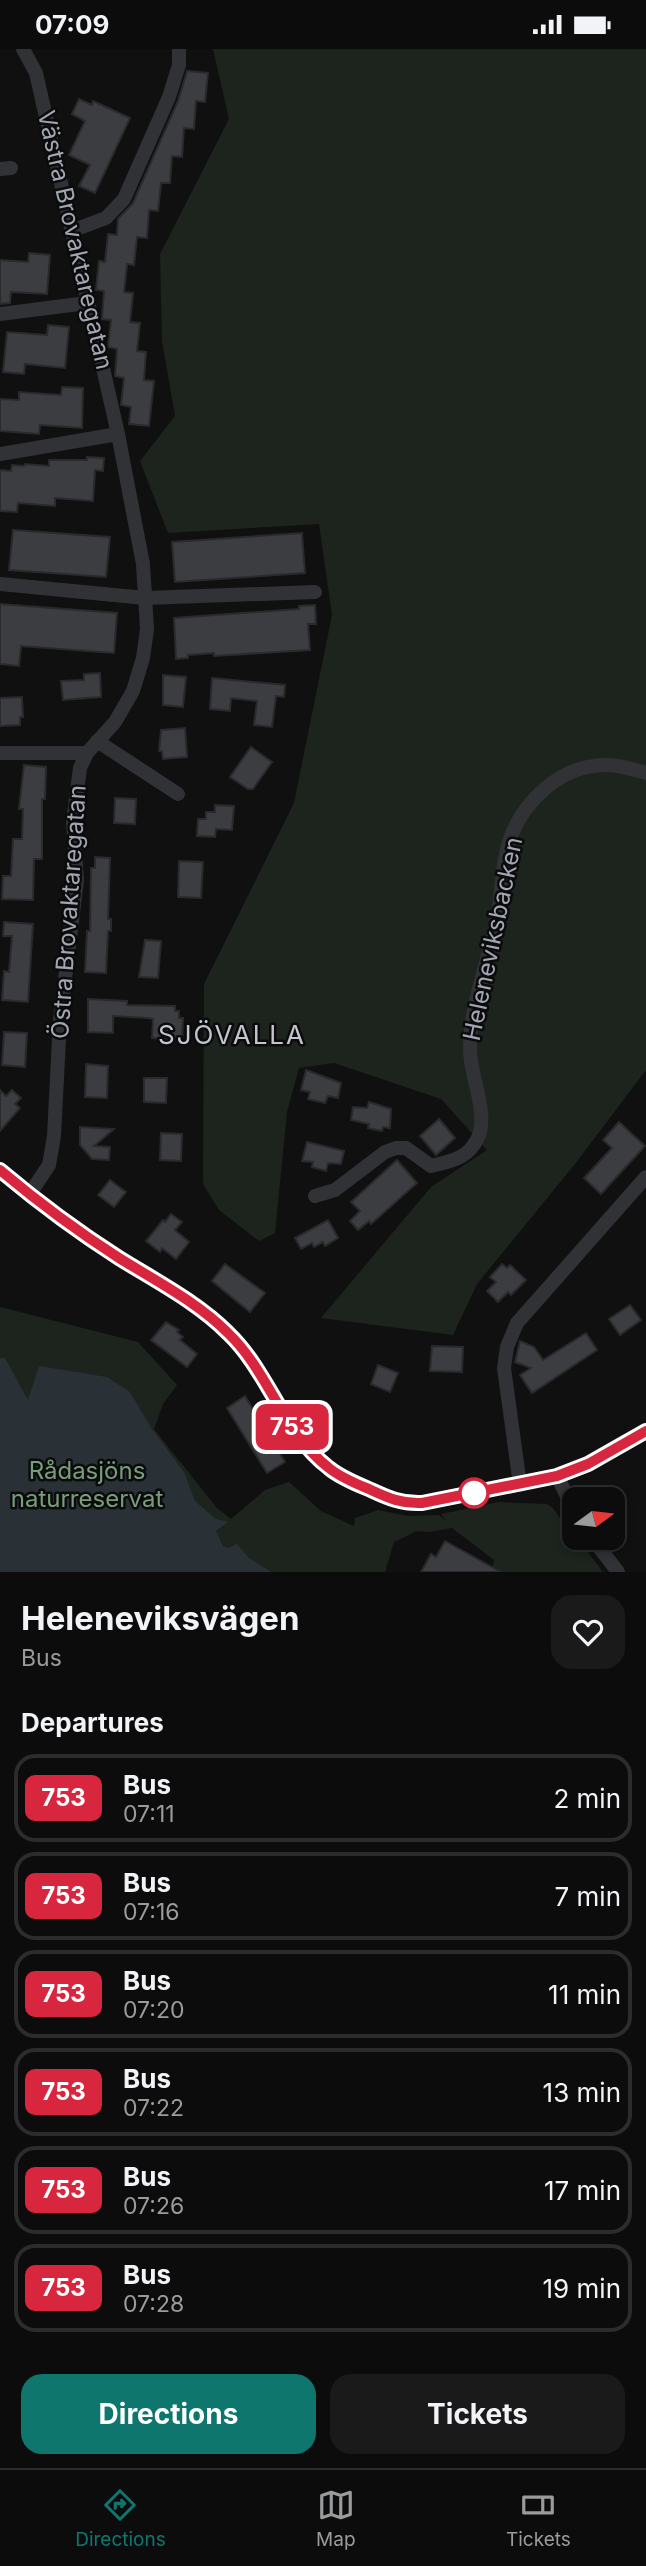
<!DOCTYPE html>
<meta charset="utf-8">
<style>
body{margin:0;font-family:Inter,sans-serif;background:#1a1a1b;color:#f1f3f6;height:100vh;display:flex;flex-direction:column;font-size:26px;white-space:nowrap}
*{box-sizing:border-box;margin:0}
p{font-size:23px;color:#9a9b9d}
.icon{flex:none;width:38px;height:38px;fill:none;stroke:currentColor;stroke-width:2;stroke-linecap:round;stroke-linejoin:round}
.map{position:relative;height:1523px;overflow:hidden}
.side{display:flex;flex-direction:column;background:#0c0c0d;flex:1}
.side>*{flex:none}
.badge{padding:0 14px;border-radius:10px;font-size:24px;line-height:46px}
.needle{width:46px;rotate:75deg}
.tools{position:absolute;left:562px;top:1438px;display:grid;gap:14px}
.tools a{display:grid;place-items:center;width:63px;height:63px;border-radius:14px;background:#0c0c0d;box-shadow:0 4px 10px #0003,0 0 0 2px #2c2c2e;font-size:35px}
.map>.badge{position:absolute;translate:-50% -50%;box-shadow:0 0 0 4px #fff}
h2{padding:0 21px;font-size:26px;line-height:63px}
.round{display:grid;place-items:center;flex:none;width:74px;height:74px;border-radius:21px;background:#1a1a1b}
.overview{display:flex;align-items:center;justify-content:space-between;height:119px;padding:0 21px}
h1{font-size:33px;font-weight:700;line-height:52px}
.action{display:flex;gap:14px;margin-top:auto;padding:14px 21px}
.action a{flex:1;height:80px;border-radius:21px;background:#0f766e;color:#fff;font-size:28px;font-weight:700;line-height:80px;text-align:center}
.action a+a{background:#1a1a1b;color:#f1f3f6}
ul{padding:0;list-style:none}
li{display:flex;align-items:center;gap:21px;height:88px;margin:0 14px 10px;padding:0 7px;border:4px solid #2c2c2e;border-radius:21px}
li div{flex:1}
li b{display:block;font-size:26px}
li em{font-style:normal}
li .badge{min-width:77px;font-weight:700;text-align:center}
.status{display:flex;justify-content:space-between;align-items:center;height:49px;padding:0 35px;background:#0c0c0d;direction:ltr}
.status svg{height:19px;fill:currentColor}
.menu{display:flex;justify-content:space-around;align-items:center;height:98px;border-top:2px solid #2c2c2e;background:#0c0c0d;font-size:19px;color:#9a9b9d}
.menu a{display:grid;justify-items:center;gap:4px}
.menu .current{color:#0f766e}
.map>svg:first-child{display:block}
</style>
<div class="status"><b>07:09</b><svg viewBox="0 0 49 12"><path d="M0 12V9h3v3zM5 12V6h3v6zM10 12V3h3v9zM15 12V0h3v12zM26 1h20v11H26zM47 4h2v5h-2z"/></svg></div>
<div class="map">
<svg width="646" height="1523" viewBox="0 0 646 1523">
<rect width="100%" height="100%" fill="#101011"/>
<!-- green -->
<g fill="#1c241d">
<path d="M213,0H646V1021L575,1115L477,1235L453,1286L321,1269L431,1138L487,1101L441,1050L334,1014L299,1019L287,1063L275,1184L259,1192L219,1161L203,1135L204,935L294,754L332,566L319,475L168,484L140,412L175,367L162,292L160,205L229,70Z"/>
<path d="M0,1258L138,1293L177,1336L163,1355L154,1380L217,1459L231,1470L265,1441L289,1433L321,1462L354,1477L355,1469L378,1461L408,1467L439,1466L446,1472L441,1465L499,1453L547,1455L553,1459L574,1489H577L603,1523H492L494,1511L452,1479L430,1483L417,1482L394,1493L385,1523H0Z"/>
</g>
<!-- water -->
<path fill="#293036" d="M0,1309H5L28,1351L39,1317L107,1328L130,1343L152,1380L184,1423L195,1452L216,1470L228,1473L216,1482L223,1497L228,1499L237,1495L249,1509L271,1523H0Z"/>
<!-- building -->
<g fill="#3c3d41" stroke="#2a2a2d" stroke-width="2">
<path d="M187,22L208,24L205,53L196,52L194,80L184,79L182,108L172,107L170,134H161L158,162L149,161L147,189L137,188L134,216L127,215L124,243L133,244L130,273L140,274L137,302L146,303L144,331L154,332L149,377L129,375L131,358L121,356L124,329L115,327L117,300L108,298L111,271L102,270L104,242L96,241L99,212L105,213L108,185L117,186L118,170L133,154L178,52Z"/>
<path d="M79,50L92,56L93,52L130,69L95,144L79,137L90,116L69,106L85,72L72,65Z"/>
<path d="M29,204L50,206L47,245L11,243L10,254L0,255V211L28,213Z"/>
<path d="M48,276L69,278L65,319L25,315L24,325L3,323L7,283L47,286Z"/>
<path d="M62,338L83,339L82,379L40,376L39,385L0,382V350L19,351V343L61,346Z"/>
<path d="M87,408L104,409L103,422L95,421L93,452L55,449V457L18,454L17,463L0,462V421L11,422L12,416L24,417L25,415L49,417V411H87Z"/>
<path d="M13,481L110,488L106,528L9,521Z"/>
<path d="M302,484L305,524L175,533L172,493Z"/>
<path d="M0,555L117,564L114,604L21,597L19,617L0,615Z"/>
<path d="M315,556L316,575H308L310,601L214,607V604L188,606V609L176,610L174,569L299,560V557Z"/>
<path d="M100,624L101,648L63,651L61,632L84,631V625Z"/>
<path d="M163,626L186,628L183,658L163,656Z"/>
<path d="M212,629L285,636L284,648L276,647L272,678L254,676L257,652L231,649L230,662L210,660Z"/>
<path d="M22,648L23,668H20V676L0,677V649Z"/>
<path d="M185,679L187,708L163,710L162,702H159L161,681Z"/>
<path d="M251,698L272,713L253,740H248L230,728Z"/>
<path d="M24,716L46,718L45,750H42V810H34L33,851L2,850L3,827H11L13,790H22L23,760H19Z"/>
<path d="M115,749L136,750L135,775L114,774Z"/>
<path d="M215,756L234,757L232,781L216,780L215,788L197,787L198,770H206V763H215Z"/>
<path d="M95,808L110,809L108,870H111V882H108L106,924L85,923L87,882H90L91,819H95Z"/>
<path d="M179,812L203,813L201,849L178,848Z"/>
<path d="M4,873L33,875L28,953L2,951L4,922L9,923L12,887H3Z"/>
<path d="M145,891L161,892L158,929L139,928Z"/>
<path d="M88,950L127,952V956L175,957V962H179V969H183L182,991L152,989L153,970L148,969L113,967V984L88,983Z"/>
<path d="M4,983L27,984L25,1018L2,1016Z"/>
<path d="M86,1015L108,1017L107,1049L85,1048Z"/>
<path d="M306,1021L341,1034L338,1049L328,1047L325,1054L308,1050L310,1043L301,1041Z"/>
<path d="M144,1029H167L166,1054L144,1053Z"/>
<path d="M0,1041L6,1047L12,1041L21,1049L15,1055L20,1059L0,1082Z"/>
<path d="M369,1053L391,1060L390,1079L383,1078L382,1082L368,1079L369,1075L351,1071L353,1058L367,1059Z"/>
<path d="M439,1070L455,1089L436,1106L420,1087Z"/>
<path d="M619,1073L645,1097L601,1145L584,1129L612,1099L603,1091Z"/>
<path d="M80,1078L114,1080L94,1097L110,1098L109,1111L92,1110L80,1096Z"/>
<path d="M161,1084L182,1085L181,1112L160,1111Z"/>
<path d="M307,1093L344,1102L341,1115L328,1114L326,1122L312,1118L313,1113L302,1112Z"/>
<path d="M397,1111L417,1134L371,1175L369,1172L358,1181L350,1172L360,1162L351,1153Z"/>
<path d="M110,1131L126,1143L114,1158L98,1146Z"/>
<path d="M171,1165L182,1173L175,1181L189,1193L176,1210L162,1199L160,1203L146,1192L163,1171L165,1173Z"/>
<path d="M328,1171L338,1189L325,1197L323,1193L314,1198L312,1194L301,1200L295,1189Z"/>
<path d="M225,1215L265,1244L250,1263L212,1232Z"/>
<path d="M502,1215L507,1219L510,1216L526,1231L511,1246L508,1243L498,1253L487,1242L496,1233L490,1228Z"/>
<path d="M630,1256L641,1271L620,1286L609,1270Z"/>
<path d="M166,1273L179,1281L177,1283L183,1288L180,1291L197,1305L187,1318L151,1291Z"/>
<path d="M586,1284L597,1301L532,1344L520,1326L531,1319L515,1313L520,1292L534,1298L543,1311Z"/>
<path d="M432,1297L463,1298L462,1323L430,1322Z"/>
<path d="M378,1316L398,1324L390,1343L371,1335Z"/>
<path d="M245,1347L285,1413L267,1424L227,1359Z"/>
<path d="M445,1492L501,1523H421L431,1505L436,1508Z"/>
</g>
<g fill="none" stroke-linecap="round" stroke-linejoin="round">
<!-- minor -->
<g stroke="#313236" stroke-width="14">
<path d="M23,0L36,24L118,385L143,515L147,580L143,609L133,642L115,673L87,704L80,719L73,773L77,831L60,971L54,1087L49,1116L29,1146"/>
<path d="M0,120L11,119"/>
<path d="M71,182L106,169L124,150L169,48L179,16V0"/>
<path d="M0,265L87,254"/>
<path d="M0,405L118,385"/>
<path d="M0,535L145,549L315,543"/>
<path d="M97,692L178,745"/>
<path d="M0,704H87"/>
<path d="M315,1147L335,1141L385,1103L396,1099H406L431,1117C446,1113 463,1111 473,1097C494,1071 469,1029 470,999C470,955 489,912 497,869C503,841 501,812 512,785C525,752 558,721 594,717C612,714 629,719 646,724"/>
<path d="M557,1427L574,1461"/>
<path d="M520,1436L504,1319L507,1298L517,1274L646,1128"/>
<path d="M592,1489L618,1523"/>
</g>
<!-- tertiary -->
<path stroke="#313236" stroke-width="16" d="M0,1121C39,1154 80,1184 124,1212C159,1234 198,1254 228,1284C269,1323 283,1384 329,1419C341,1429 357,1435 371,1441C389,1449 402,1455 422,1454L557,1427L588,1415L646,1382"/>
</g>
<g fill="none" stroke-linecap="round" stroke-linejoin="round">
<defs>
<path id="line" d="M0,1121C38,1153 77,1182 119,1209C156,1232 197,1253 228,1284C269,1323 283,1384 329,1419C341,1429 357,1435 371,1441C388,1449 402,1455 422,1454L557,1427L588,1415L646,1382"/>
</defs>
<!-- line casing -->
<use href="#line" stroke="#fff" stroke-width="16"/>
<!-- line -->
<use href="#line" stroke="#d7263d" stroke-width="10"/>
</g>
<!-- markers -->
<circle fill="#fff" stroke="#d7263d" stroke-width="3.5" cx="474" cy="1444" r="14"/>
<g text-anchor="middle" stroke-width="5" stroke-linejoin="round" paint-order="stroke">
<!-- street labels -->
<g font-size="24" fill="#a1a6b2" stroke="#0b0b0c">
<text transform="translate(75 191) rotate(77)" y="8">Västra Brovaktaregatan</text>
<text transform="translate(69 863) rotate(-86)" y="8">Östra Brovaktaregatan</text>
<text transform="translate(493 890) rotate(-78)" y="8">Heleneviksbacken</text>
</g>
<!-- park labels -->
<g font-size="24" fill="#789d7b" stroke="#0b0b0c">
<text x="87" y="1430">Rådasjöns<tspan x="87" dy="28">naturreservat</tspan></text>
</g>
<!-- neighbourhood labels -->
<g font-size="26" letter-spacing="2" fill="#c2c5ce" stroke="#0b0b0c">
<text x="232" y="995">SJÖVALLA</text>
</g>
</g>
</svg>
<div class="tools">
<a><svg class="needle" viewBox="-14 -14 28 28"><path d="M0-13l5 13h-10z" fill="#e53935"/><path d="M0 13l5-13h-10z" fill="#9a9b9d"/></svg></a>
</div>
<b class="badge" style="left:292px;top:1378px;background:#d7263d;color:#fff">753</b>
</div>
<section class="side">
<div class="overview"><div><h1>Heleneviksvägen</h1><p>Bus</p></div><a class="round"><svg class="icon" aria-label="heart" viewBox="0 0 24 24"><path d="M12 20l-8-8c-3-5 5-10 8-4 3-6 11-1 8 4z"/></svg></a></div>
<h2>Departures</h2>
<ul>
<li><span class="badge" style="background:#d7263d;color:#fff">753</span><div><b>Bus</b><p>07:11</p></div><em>2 min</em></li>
<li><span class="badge" style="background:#d7263d;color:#fff">753</span><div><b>Bus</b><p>07:16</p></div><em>7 min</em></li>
<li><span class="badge" style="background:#d7263d;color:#fff">753</span><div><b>Bus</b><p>07:20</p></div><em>11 min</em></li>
<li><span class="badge" style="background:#d7263d;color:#fff">753</span><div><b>Bus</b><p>07:22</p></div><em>13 min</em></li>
<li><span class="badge" style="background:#d7263d;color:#fff">753</span><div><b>Bus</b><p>07:26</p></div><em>17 min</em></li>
<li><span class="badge" style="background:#d7263d;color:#fff">753</span><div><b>Bus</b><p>07:28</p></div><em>19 min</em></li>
</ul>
<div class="action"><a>Directions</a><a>Tickets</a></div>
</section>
<nav class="menu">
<a class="current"><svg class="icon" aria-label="directions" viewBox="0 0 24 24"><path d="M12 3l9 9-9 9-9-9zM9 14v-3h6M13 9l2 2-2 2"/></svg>Directions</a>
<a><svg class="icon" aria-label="map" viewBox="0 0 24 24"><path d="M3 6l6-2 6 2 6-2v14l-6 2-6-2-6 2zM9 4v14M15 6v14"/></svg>Map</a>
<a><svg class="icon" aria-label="tickets" viewBox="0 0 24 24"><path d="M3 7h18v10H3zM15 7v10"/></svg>Tickets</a>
</nav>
